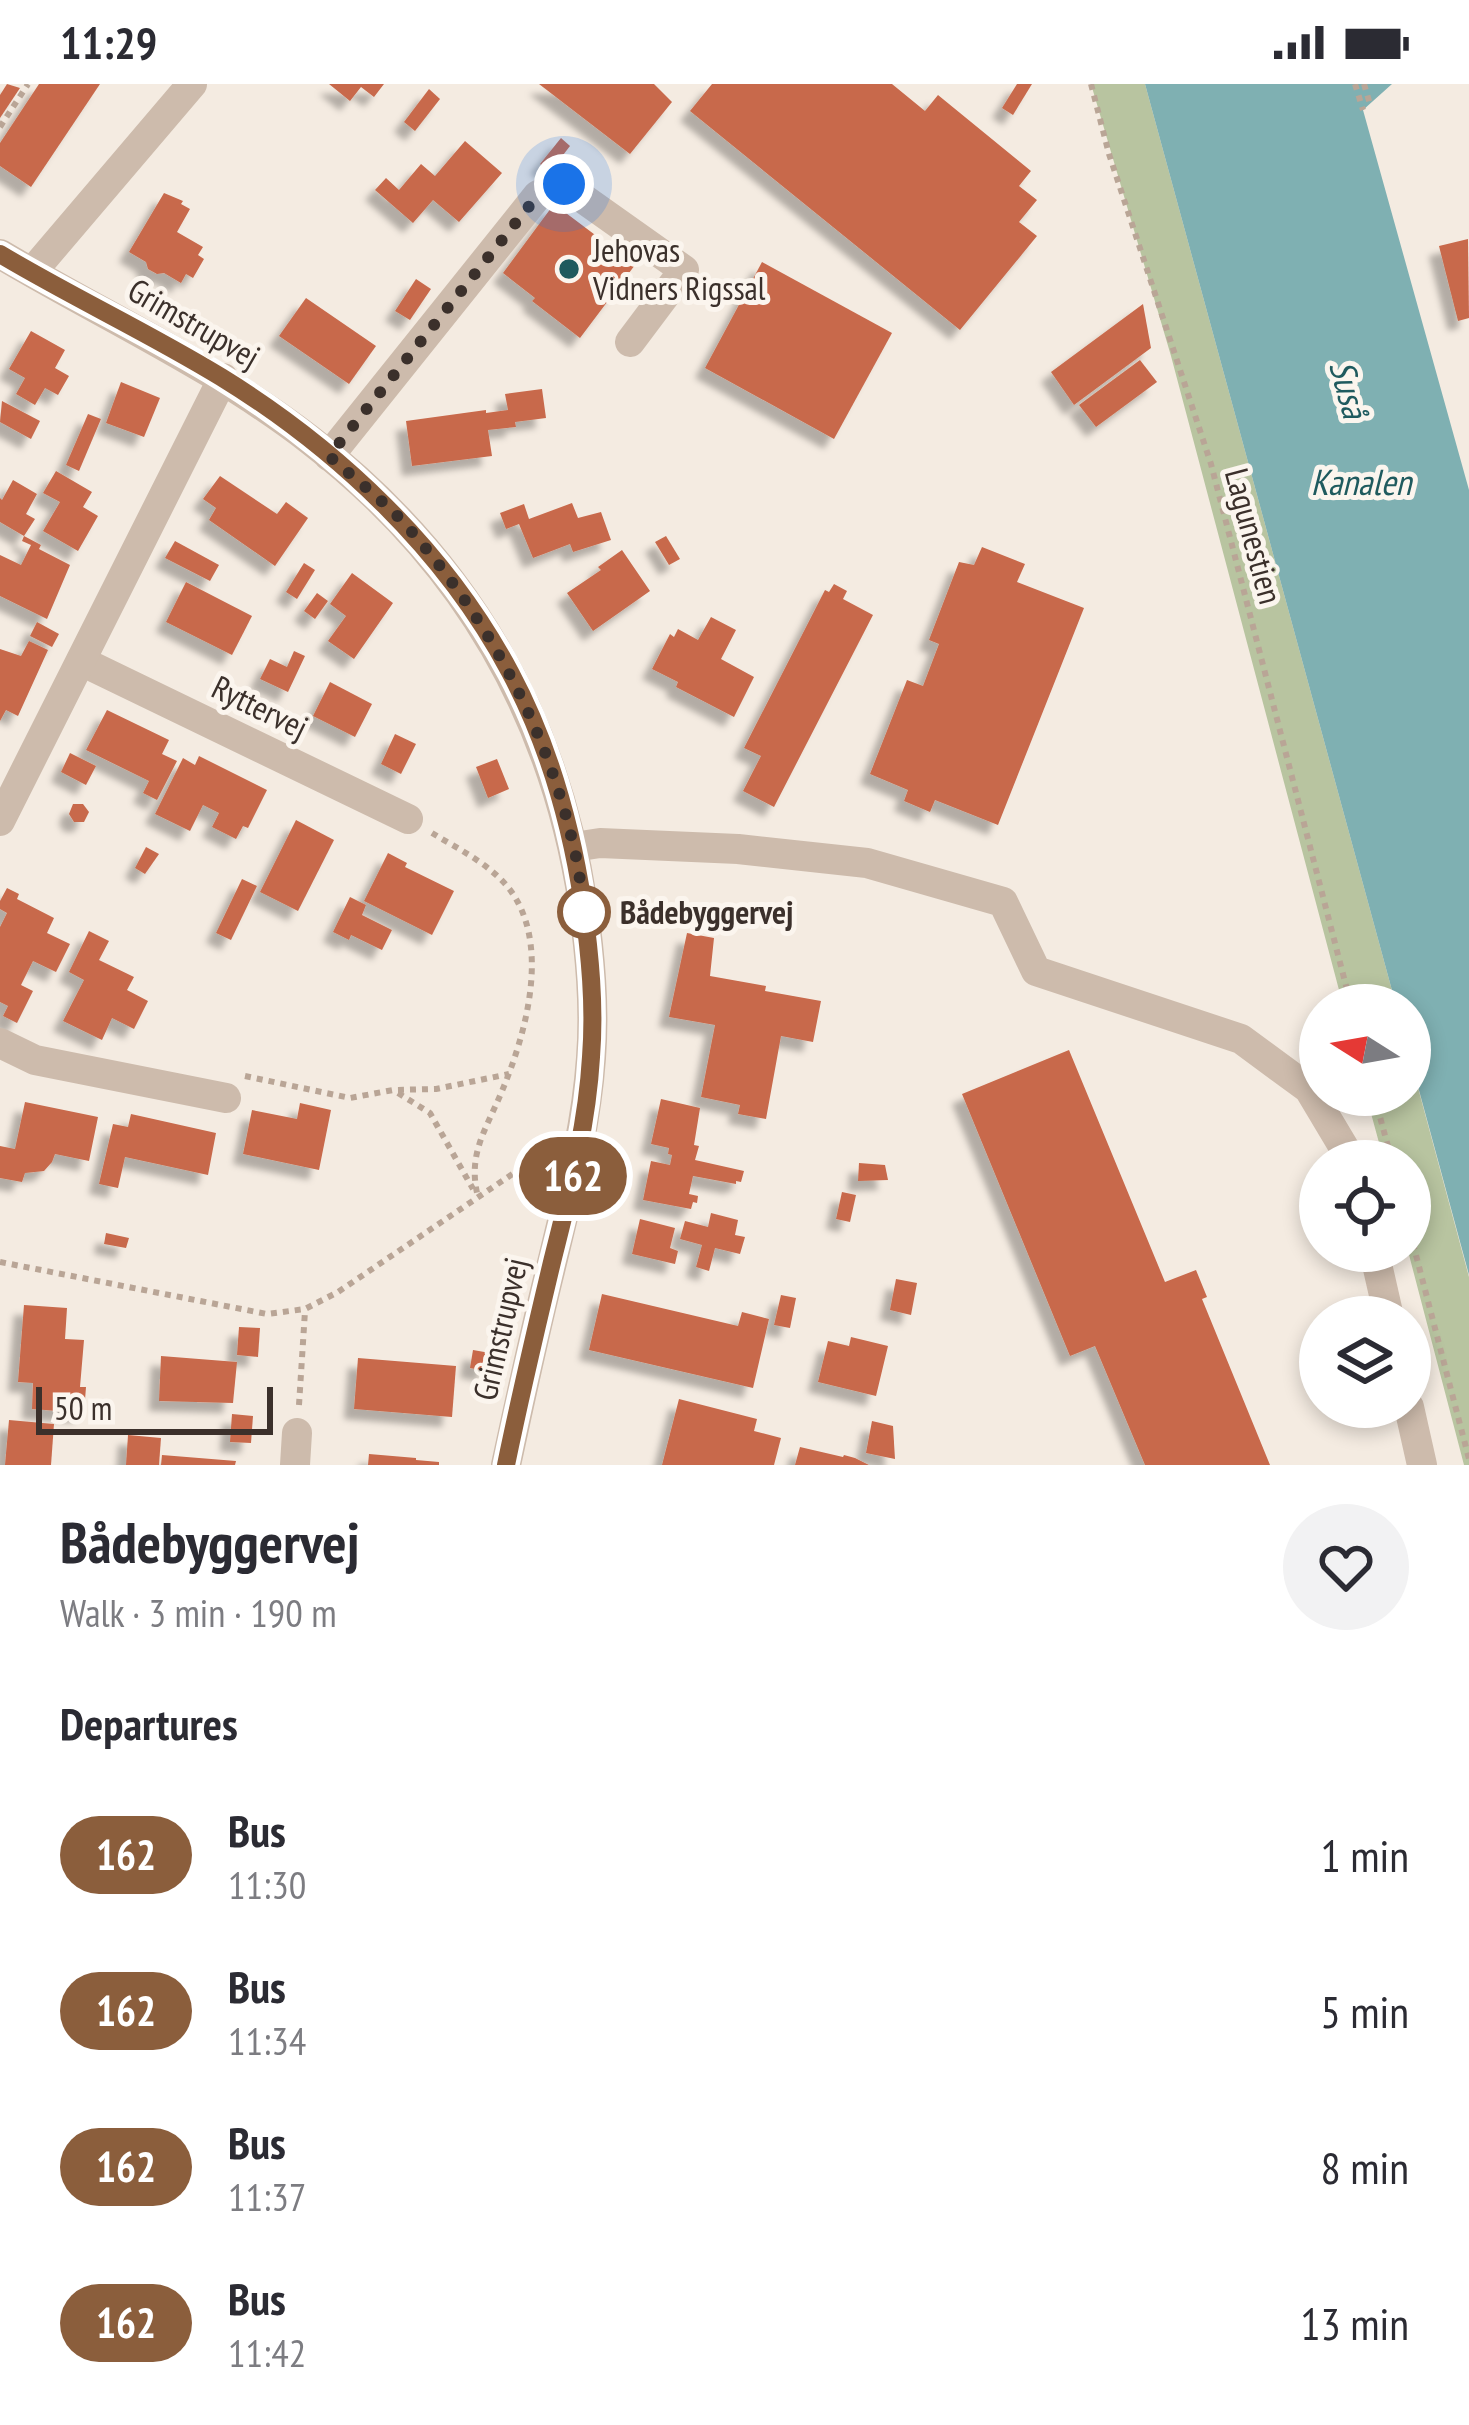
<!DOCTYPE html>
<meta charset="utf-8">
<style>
body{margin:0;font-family:"PT Sans Narrow",sans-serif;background:#f2f2f3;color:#2b2b33;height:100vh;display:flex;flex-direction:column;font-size:45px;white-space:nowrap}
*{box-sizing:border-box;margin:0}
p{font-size:39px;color:#7c7c81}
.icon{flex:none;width:66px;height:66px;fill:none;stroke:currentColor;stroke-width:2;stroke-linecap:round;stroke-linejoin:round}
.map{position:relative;height:1381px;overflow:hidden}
.panel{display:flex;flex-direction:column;background:#fff;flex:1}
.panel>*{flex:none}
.badge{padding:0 24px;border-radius:39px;font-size:42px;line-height:78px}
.needle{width:78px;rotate:281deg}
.buttons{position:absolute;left:1299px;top:900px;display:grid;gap:24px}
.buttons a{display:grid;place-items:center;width:132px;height:132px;border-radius:50%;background:#fff;box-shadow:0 6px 18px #0003;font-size:60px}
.scale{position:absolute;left:36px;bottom:30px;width:237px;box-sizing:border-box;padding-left:12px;border:6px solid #3b302b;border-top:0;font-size:33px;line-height:42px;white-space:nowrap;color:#3b302b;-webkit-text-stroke:9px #fbf5ee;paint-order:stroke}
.you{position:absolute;width:60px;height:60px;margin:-30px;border:9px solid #fff;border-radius:50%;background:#1a73e8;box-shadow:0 0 0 18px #1a73e833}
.map>.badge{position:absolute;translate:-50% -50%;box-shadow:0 0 0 6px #fff}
h2{padding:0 60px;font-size:45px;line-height:108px}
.round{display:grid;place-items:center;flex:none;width:126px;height:126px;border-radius:63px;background:#f2f2f3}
.overview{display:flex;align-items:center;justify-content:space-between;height:204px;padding:0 60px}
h1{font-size:57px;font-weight:800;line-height:90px}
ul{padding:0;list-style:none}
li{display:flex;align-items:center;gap:36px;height:156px;padding:0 60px}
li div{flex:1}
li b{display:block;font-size:45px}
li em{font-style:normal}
li .badge{min-width:132px;font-weight:700;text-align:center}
.status{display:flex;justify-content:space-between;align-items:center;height:84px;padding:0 60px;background:#fff;direction:ltr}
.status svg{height:33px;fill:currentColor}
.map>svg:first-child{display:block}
</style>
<div class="status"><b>11:29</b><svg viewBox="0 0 49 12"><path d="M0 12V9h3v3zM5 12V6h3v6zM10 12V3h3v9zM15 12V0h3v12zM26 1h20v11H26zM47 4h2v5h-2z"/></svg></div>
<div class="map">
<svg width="1469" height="1381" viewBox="0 0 1469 1381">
<defs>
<filter id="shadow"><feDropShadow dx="-10" dy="10" stdDeviation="3" flood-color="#0004"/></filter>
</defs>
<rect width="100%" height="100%" fill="#f4ebe1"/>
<!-- green -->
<g fill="#b8c4a0">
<path d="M1091,0H1145L1396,921H1343L1171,272Z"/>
<path d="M1410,974L1469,1193V1381H1464L1408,1167H1410V1077H1384L1366,1011H1410Z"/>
</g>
<!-- water -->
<path fill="#7fb0b2" d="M1145,0H1392L1363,26L1469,406V1191L1410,973V921H1396Z"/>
<!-- building -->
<g fill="#c8694b" filter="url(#shadow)">
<path d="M7,0L20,4L0,34V11Z"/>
<path d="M39,0H100L31,103L0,82V59Z"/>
<path d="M329,0H384L374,13L361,3L350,17Z"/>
<path d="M539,0H654L672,18L630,70Z"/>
<path d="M712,0H892L925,27L938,11L1031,87L1019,102L1037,116L1019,138L1037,152L960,246L690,27Z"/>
<path d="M1017,0H1032L1013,31L1002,24Z"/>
<path d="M429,5L440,15L415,47L404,38Z"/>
<path d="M561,54L570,62L550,88L540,80Z"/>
<path d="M465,57L502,89L459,138L433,116L413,139L375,106L386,94L399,106L421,80L435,92Z"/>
<path d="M164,109L183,117L181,120L190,125L177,148L203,163L198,171L204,175L193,194L186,190L181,199L164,189L157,190L148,185L146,178L129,168Z"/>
<path d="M554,120L635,181L580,254L532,217L535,214L503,189Z"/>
<path d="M1468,155L1469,234L1458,237L1439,162Z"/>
<path d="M762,178L892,249L834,355L705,284Z"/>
<path d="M416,195L431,205L410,236L395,227Z"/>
<path d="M306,214L376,262L349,300L279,252Z"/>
<path d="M1143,220L1151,264L1074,321L1051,288Z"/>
<path d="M31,247L65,266L55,284L69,292L58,311L45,304L35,321L16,310L25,294L9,285Z"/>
<path d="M1140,276L1157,298L1096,343L1079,321Z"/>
<path d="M121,298L160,314L144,353L106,339Z"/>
<path d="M542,305L546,334L515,338L516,343L488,346L492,372L412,382L406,337L486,326V329L508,326L505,310Z"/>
<path d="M2,317L40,337L31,355L0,338Z"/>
<path d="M88,330L101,335L79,387L66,381Z"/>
<path d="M56,387L92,408L83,423L98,432L78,467L43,447L60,418L43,409Z"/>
<path d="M220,392L277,430L286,418L308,434L275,482L209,436L216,424L203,415Z"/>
<path d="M13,396L37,410L26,430L35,435L24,452L41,461L39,465L70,481L47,535L0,512V471L21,481L31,461L22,457L24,452L0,438V414L2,416Z"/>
<path d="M572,419L578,434L601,428L611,456L573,468L570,460L533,474L519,440L506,445L500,429L524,420L529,435Z"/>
<path d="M666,452L680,475L669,481L655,458Z"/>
<path d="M175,457L219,481L210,497L165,474Z"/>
<path d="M982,463L1025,480L1017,498L1084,524L998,741L935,716L930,728L904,717L908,706L870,690L907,596L923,602L939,560L929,556L959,478L974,481Z"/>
<path d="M622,466L650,507L593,547L567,509L601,486L598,483Z"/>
<path d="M304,479L315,486L297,515L286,508Z"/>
<path d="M352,489L393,519L354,575L328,557L346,532L330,520Z"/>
<path d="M186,498L252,532L232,571L166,538Z"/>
<path d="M834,500L847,507L843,515L873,531L774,723L743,707L761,672L744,664L825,506L829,508Z"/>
<path d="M317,509L328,517L315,535L304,527Z"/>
<path d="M711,533L736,546L721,575L754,593L734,633L676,603L678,598L652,585L670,550L674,553L678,545L698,556Z"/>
<path d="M37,538L59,550L52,563L30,552Z"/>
<path d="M29,557L48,566L18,632L6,626L0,637V565L21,572Z"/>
<path d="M294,567L305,572L288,608L260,595L270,575L287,583Z"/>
<path d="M330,598L372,620L355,653L313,632Z"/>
<path d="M107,626L169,656L162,670L177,677L157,716L143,709L149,697L86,666Z"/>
<path d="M395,650L416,660L401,690L381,680Z"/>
<path d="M70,669L96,682L86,701L61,688Z"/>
<path d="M199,672L267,706L248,744L243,742L236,755L212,743L219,729L203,721L190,747L155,730L183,674L195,681Z"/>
<path d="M497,675L509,705L488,714L476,683Z"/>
<path d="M73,720H83L89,728L84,738H74L69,730Z"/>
<path d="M296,736L334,756L298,827L260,808Z"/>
<path d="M146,763L159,770L145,790L135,784Z"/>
<path d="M388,769L407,779L405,783L454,807L432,851L364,817Z"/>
<path d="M242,795L257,802L231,856L216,849Z"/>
<path d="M7,804L19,810L17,815L54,834L47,849L70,860L56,888L33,877L21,901L33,907L17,939L3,932L8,922L0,918V843L7,829L0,825V817Z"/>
<path d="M350,813L366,821L362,831L392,846L382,866L351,851L349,856L333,848Z"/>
<path d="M89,847L109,857L99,876L134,893L127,906L148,917L134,945L112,934L102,956L63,937L84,896L69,888Z"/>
<path d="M687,849L714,854L710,892L766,902L765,907L821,917L813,958L781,952L766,1035L738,1030L740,1021L701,1013L715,941L669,933Z"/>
<path d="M1069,966L1165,1198L1196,1186L1207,1213L1202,1215L1270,1381H1145L1095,1262L1070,1272L962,1010Z"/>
<path d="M661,1015L700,1024L694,1061L699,1062L695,1076L744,1087L741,1098L736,1097V1100L693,1092L689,1110L698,1112L697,1119L693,1118L691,1125L643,1116L651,1077L670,1081L672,1071L668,1070L669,1064L651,1060Z"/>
<path d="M25,1018L98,1033L89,1077L55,1070L52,1078L44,1087L25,1089L22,1098L0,1094V1062L15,1065Z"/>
<path d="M300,1019L331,1026L319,1086L243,1070L252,1026L297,1035Z"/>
<path d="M131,1030L216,1049L208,1091L125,1073L118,1104L99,1100L113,1040L128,1043Z"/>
<path d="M859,1079L885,1081L888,1096L858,1097Z"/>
<path d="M842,1108L856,1111L850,1138L836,1135Z"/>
<path d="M711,1129L738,1136L735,1151L745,1153L740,1170L715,1164L709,1187L696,1183L702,1161L680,1155L685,1137L708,1143Z"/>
<path d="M640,1135L675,1144L670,1164L678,1167L675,1180L632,1170Z"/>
<path d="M106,1149L129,1154L126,1164L104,1160Z"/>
<path d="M896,1195L917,1199L911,1231L890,1226Z"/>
<path d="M602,1210L738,1242L742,1228L769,1235L753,1304L589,1266Z"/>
<path d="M781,1211L796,1214L790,1244L774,1241Z"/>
<path d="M24,1221L67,1224L65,1255L84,1256L80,1303H86L84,1329L32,1325L33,1299L18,1298Z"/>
<path d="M239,1243L260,1244L258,1273L237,1271Z"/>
<path d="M851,1253L888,1262L876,1312L818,1298L828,1257L849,1262Z"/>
<path d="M473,1266L490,1269L487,1287L470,1284Z"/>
<path d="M161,1272L237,1278L233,1319L159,1317Z"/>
<path d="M358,1274L456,1282L452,1333L354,1325Z"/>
<path d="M679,1315L757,1335L754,1347L781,1354L774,1381H662Z"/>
<path d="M232,1330L253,1332L251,1359L230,1358Z"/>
<path d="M9,1336L54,1340L51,1381H5Z"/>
<path d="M872,1337L893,1342L895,1375L866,1369Z"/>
<path d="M128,1351L161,1354L159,1381H126Z"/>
<path d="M800,1363L843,1373L844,1371L855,1374L869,1381H795Z"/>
<path d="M369,1370L416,1374V1376L439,1378V1381H368Z"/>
<path d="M162,1371L236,1377L235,1381H161Z"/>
</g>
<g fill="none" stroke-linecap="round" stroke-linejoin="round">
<!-- path -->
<g stroke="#b9a596" stroke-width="6" stroke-dasharray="6 6" stroke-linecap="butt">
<path d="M1091,0L1109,70L1211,380L1351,921"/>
<path d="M1355,0L1363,26"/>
<path d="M1364,0L1370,20"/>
<path d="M0,43L28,0"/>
<path d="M432,749C460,766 494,782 513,810C550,866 525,952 502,1007C486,1046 467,1070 478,1113"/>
<path d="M245,992L350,1014L393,1006L436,1005L509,990"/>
<path d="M398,1009L430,1029L473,1105"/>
<path d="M1374,1011L1392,1077"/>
<path d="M1410,1148L1469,1375"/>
<path d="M0,1178L267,1230L305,1225L338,1208L545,1068L550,1067"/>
<path d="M299,1321L305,1227"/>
</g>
<!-- minor -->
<g stroke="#cdbbac" stroke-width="30">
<path d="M0,170C104,232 214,282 310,356C463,474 554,630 583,820C590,871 595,922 591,974C586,1046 567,1116 550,1187C534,1251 520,1316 506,1381"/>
<path d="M32,188L192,0"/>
<path d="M329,372L538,111L564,101L684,186L630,258"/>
<path d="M81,577L408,735"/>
<path d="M0,737L223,294"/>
<path d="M574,763L600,759L738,765L867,779L1003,818L1036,887L1241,955L1309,1005L1352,1077"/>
<path d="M0,959L35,976L226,1014"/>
<path d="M1374,1167L1389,1233"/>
<path d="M1409,1323L1422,1381"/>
<path d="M295,1381L297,1349"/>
</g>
</g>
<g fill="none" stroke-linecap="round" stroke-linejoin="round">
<defs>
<path id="line" d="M0,170C72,213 149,249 221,293C338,365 445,466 510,588C548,659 571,740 583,820C590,871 595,922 591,973C587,1043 569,1110 552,1178C536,1245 520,1313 506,1381"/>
</defs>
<!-- line casing -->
<use href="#line" stroke="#fff" stroke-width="27"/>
<!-- line -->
<use href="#line" stroke="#8b5e3c" stroke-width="18"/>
<!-- walk -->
<path stroke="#3b302b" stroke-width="12" stroke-dasharray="0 21.6" d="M564,100L538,111L329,372C354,394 382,415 405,440C487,532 547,644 574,764C580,788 582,813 585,838L584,828"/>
</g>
<!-- markers -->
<circle fill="#1f5a5e" stroke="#fbf5ee" stroke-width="4.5" cx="569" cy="185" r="12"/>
<circle fill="#fff" stroke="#8b5e3c" stroke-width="6" cx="584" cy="828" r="24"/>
<g text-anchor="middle" stroke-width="10" stroke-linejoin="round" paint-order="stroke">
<!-- poi labels -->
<g font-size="33" fill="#3b302b" stroke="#fbf5ee" text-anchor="start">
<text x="593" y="178">Jehovas<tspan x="593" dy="38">Vidners Rigssal</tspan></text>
</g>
<!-- street labels -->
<g font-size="33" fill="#3b302b" stroke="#fbf5ee">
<text transform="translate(194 239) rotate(30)" y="12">Grimstrupvej</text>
<text transform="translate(1254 452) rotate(75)" y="12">Lagunestien</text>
<text transform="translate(260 623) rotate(26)" y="12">Ryttervej</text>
<text transform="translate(500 1245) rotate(-77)" y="12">Grimstrupvej</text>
</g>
<!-- stop labels -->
<g font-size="33" font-weight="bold" fill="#3b302b" stroke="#fbf5ee" text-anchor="start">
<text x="620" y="840">Bådebyggervej</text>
</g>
<!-- water labels -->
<g font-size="36" font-style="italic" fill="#1f5a5e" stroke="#fbf5ee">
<text transform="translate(1349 305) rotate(75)" y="13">Suså</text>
<text x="1361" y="411">Kanalen</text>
</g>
</g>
</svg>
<div class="buttons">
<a><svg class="needle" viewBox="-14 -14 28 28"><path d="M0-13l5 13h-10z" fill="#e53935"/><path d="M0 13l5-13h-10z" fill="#7c7c81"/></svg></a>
<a><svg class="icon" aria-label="locate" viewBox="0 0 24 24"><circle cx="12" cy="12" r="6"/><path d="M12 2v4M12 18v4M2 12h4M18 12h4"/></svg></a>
<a><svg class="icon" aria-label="layers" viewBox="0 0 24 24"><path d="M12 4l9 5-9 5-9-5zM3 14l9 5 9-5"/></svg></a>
</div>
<div class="scale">50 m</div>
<div class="you" style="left:564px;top:100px"></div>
<b class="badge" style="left:573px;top:1092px;background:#8b5e3c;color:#fff">162</b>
</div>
<section class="panel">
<div class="overview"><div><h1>Bådebyggervej</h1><p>Walk · 3 min · 190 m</p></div><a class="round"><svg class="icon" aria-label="heart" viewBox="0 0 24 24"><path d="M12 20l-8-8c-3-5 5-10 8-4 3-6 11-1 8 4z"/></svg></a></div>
<h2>Departures</h2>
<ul>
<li><span class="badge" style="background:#8b5e3c;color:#fff">162</span><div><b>Bus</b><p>11:30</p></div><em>1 min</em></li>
<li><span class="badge" style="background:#8b5e3c;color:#fff">162</span><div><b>Bus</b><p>11:34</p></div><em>5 min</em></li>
<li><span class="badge" style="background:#8b5e3c;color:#fff">162</span><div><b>Bus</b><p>11:37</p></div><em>8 min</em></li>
<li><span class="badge" style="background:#8b5e3c;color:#fff">162</span><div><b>Bus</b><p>11:42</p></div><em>13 min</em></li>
</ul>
</section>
